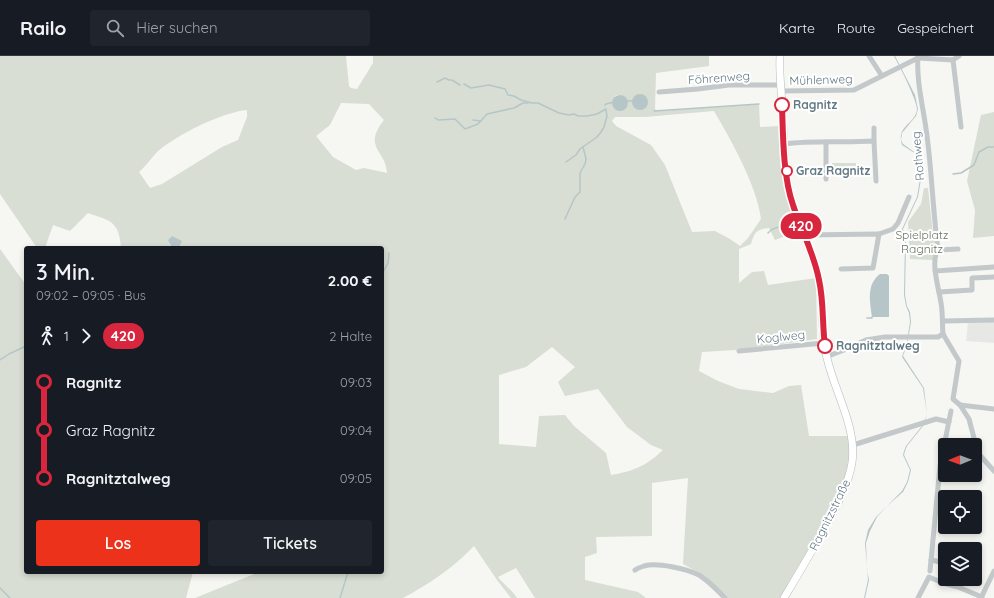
<!DOCTYPE html>
<html lang="de">
<meta charset="utf-8">
<style>
body{margin:0;font-family:Quicksand,sans-serif;background:#20242c;color:#f1f3f6;height:100vh;display:flex;flex-direction:column;font-size:15px;white-space:nowrap}
*{box-sizing:border-box;margin:0}
p{font-size:13px;color:#9ea1a6}
.icon{flex:none;width:22px;height:22px;fill:none;stroke:currentColor;stroke-width:2;stroke-linecap:round;stroke-linejoin:round}
.map{position:relative;flex:1;overflow:hidden}
.sheet{position:absolute;left:24px;top:190px;width:360px;height:328px;display:flex;flex-direction:column;background:#171b24;border-radius:4px;box-shadow:0 2px 6px #0003}
.sheet>*{flex:none}
.badge{padding:0 8px;border-radius:13px;font-size:14px;line-height:26px}
.needle{width:26px;rotate:269deg}
.fabs{position:absolute;left:938px;top:382px;display:grid;gap:8px}
.fabs a{display:grid;place-items:center;width:44px;height:44px;border-radius:4px;background:#171b24;box-shadow:0 2px 6px #0003;font-size:20px}
.map>.badge{position:absolute;translate:-50% -50%;box-shadow:0 0 0 2px #fff}
.legs{display:flex;align-items:center;gap:6px;height:44px;padding:0 12px;font-size:13px}
.legs p{margin-inline-start:auto}
.overview{display:flex;align-items:center;justify-content:space-between;height:68px;padding:0 12px}
h1{font-size:22px;font-weight:600;line-height:30px}
.button{display:flex;gap:8px;margin-top:auto;padding:8px 12px}
.button a{flex:1;height:46px;border-radius:4px;background:#ed321b;color:#fff;font-size:16px;font-weight:600;line-height:46px;text-align:center}
.button a+a{background:#20242c;color:#f1f3f6}
ul{padding:0 12px;list-style:none}
li{display:flex;align-items:center;gap:14px;height:48px;font-size:15px}
li i{display:grid;place-items:center;width:6px;height:100%;margin:0 5px;background:currentColor}
li i::after{content:'';width:10px;height:10px;margin:-5px;border:3px solid;border-radius:50%;background:#171b24}
li p{margin-inline-start:auto}
li:first-child i{background:linear-gradient(#0000 50%,currentColor 0)}
li:last-child i{background:linear-gradient(currentColor 50%,#0000 0)}
header{display:flex;align-items:center;gap:24px;box-sizing:border-box;height:56px;padding:0 20px;background:#171b24;border-bottom:1px solid #363941}
header strong{font-size:19px}
nav{display:flex;gap:22px;margin-inline-start:auto;font-size:14px}
.search{width:280px;height:36px;background:#20242c;display:flex;align-items:center;gap:10px;box-sizing:border-box;padding:0 14px;border-radius:4px;color:#9ea1a6;font-size:15px}
.map>svg:first-child{display:block}
</style>
<header>
<strong>Railo</strong>
<div class="search"><svg class="icon" aria-label="search" viewBox="0 0 24 24"><circle cx="10" cy="10" r="6"/><path d="M15 15l6 6"/></svg>Hier suchen</div>
<nav><a>Karte</a><a>Route</a><a>Gespeichert</a></nav>
</header>
<div class="map">
<svg width="994" height="542" viewBox="0 0 994 542">
<rect width="100%" height="100%" fill="#f6f6f2"/>
<!-- built -->
<path fill="#e7e7e6" d="M968,266H994V287L966,285Z"/>
<!-- green -->
<g fill="#d8ded3" fill-rule="evenodd">
<path d="M0,0H346L349,30L351,32L357,33L373,7V0H709V10L656,17L655,53L657,55L759,48L760,71L779,70L781,92L799,175L775,184L769,172C756,173 754,177 751,188L739,193V227L752,216L764,215L768,229L816,222L817,283L735,294L702,296L699,315L718,325L739,333L773,337L789,330L801,329L809,380H848L851,399L845,427L804,504L780,542H727L705,520L683,508L688,422L652,427V480L596,481L597,497L585,501V524L638,536L646,542H535L516,512L498,521C504,529 512,534 517,542H511L497,524L474,490C453,512 429,528 403,542H195L259,516H382V192H179L181,188L169,187L172,192H121C119,165 111,165 88,157L70,175L53,169L45,192H37L0,138ZM616,39H621L627,44L628,49L613,50L612,45ZM341,47L369,48L384,64C362,92 386,94 387,117L364,112L356,114L333,101L316,80L330,69ZM247,54V61L238,84L222,91L162,128L150,132L139,116C146,110 151,102 158,95C177,79 222,56 247,54ZM714,55C731,84 757,130 761,163L748,182L740,190L730,183L715,175L692,176L665,109L651,89L616,70L612,65L615,61H645ZM552,291L575,311L558,326L565,340L598,333L627,371L651,389L663,394C646,410 634,415 611,419L606,397L574,370L565,359L539,360L536,391L499,388V319L526,311Z"/>
<path d="M994,56V180L973,182L975,154L967,125L981,59Z"/>
<rect x="832" y="107" width="24" height="13"/>
<path d="M924,132H928L934,188L933,204L910,203L908,166L921,148Z"/>
<path d="M0,193L26,229V516H193L186,542H0Z"/>
</g>
<!-- water -->
<g fill="#b6c6c8">
<path d="M894,0H895L915,39L918,53L916,60L902,77L901,84L903,88L917,98L921,107L922,117L918,141L903,173L906,187L905,239L907,250L910,256L911,266L907,289L903,300L924,332L927,358L923,370L907,390L905,395L904,399L911,414L908,426L903,436L887,450L877,461L870,475L866,487L867,514L869,524L865,542H864L868,524L865,487L868,474L876,461L902,435L907,426L910,414L903,399L904,395L906,390L922,370L927,358L923,332L902,301L907,285L910,266L909,257L906,250L904,239L905,187L902,173L917,141L921,117L920,107L916,98L902,89C896,70 914,69 917,54C918,46 899,9 894,0Z"/>
<circle cx="640" cy="46" r="8"/>
<circle cx="620" cy="47" r="8"/>
<path d="M172,180L182,185L179,192H172L168,184Z"/>
<path d="M880,218H887L889,220V261H872C870,245 866,229 880,218Z"/>
</g>
<g fill="none" stroke-linecap="round" stroke-linejoin="round">
<!-- stream -->
<g stroke="#b6c6c8" stroke-width="1.5">
<path d="M437,26L445,22L449,24H452L460,29"/>
<path d="M464,28L471,32L489,29L505,33L508,39L514,40L521,44L532,47H538L559,57L569,59L574,58L578,60H587L597,58L606,53"/>
<path d="M626,45H634"/>
<path d="M605,49L606,48L614,46"/>
<path d="M654,55L759,48"/>
<path d="M435,62L438,64L455,63L465,73L478,68L487,58L514,52L523,47H528"/>
<path d="M473,64L481,65"/>
<path d="M566,106L576,99L580,93L597,81L601,76L604,71L607,60L606,54"/>
<path d="M953,118L961,117L974,109L979,96L988,91H994"/>
<path d="M565,163L575,141L580,136V117L585,108L586,103L583,91"/>
<path d="M768,177C774,170 784,170 793,170L797,179L801,181"/>
<path d="M382,218L388,207L389,197"/>
<path d="M867,262H872V261"/>
<path d="M0,304L9,298L26,290"/>
<path d="M0,532L10,542"/>
<path d="M340,542L348,516"/>
</g>
<defs>
<path id="secondary" d="M780,0C779,16 781,32 782,48C784,81 783,116 792,147C800,174 814,197 819,224C825,250 820,277 827,302C835,337 857,371 852,407C848,429 838,447 828,466C814,492 799,517 784,542"/>
</defs>
<!-- secondary casing -->
<use href="#secondary" stroke="#b5bcbf" stroke-width="8"/>
<!-- minor -->
<g stroke="#c3c8ca" stroke-width="5">
<path d="M869,0L882,20"/>
<path d="M918,0C916,26 924,54 927,80C932,118 933,156 938,194C930,205 939,233 941,247C943,257 942,268 943,278"/>
<path d="M918,2L953,4L959,0"/>
<path d="M953,4L961,71"/>
<path d="M781,35L854,34L918,2"/>
<path d="M659,36L698,33L729,29H781"/>
<path d="M874,72V85"/>
<path d="M826,86V123"/>
<path d="M784,88C814,84 844,87 874,85L876,125"/>
<path d="M879,178L893,173L898,167L909,141"/>
<path d="M805,179L879,178L873,212L841,213"/>
<path d="M938,194L958,193"/>
<path d="M935,215L994,211"/>
<path d="M939,236L972,234V222L994,221"/>
<path d="M943,265L994,264"/>
<path d="M943,278L959,305L953,343L960,349L969,363L978,397L994,415"/>
<path d="M739,295L824,287"/>
<path d="M826,301L844,294L866,284L885,281H938L943,278"/>
<path d="M960,349L994,353"/>
<path d="M853,389L936,363L949,366"/>
<path d="M931,504L945,507"/>
<path d="M635,514C638,512 641,511 644,510C657,506 687,513 699,519C709,525 717,534 725,542"/>
<path d="M930,515L940,410L951,355"/>
<path d="M918,542L929,521L943,527L958,531L982,541"/>
<path d="M981,542L994,515"/>
</g>
<!-- secondary -->
<use href="#secondary" stroke="#fff" stroke-width="7"/>
</g>
<g fill="none" stroke-linecap="round" stroke-linejoin="round">
<defs>
<path id="line-1" d="M782,49C783,79 783,121 793,149C801,174 814,197 819,224C824,246 822,268 825,290"/>
</defs>
<!-- line-1 casing -->
<use href="#line-1" stroke="#fff" stroke-width="9"/>
<!-- line-1 -->
<use href="#line-1" stroke="#d7263d" stroke-width="6"/>
</g>
<!-- markers -->
<g fill="#fff" stroke="#d7263d" stroke-width="2">
<circle cx="782" cy="49" r="7"/>
<circle cx="787" cy="115" r="5"/>
<circle cx="825" cy="290" r="7"/>
</g>
<g text-anchor="middle" stroke-width="4" stroke-linejoin="round" paint-order="stroke">
<!-- street labels -->
<g font-size="12" fill="#637a85" stroke="#fff">
<text transform="translate(719 22) rotate(-4)" y="4">Föhrenweg</text>
<text transform="translate(821 24) rotate(-2)" y="4">Mühlenweg</text>
<text transform="translate(918 100) rotate(-95)" y="4">Rothweg</text>
<text transform="translate(781 281) rotate(-6)" y="4">Koglweg</text>
<text transform="translate(830 459) rotate(-64)" y="4">Ragnitzstraße</text>
</g>
<!-- stop labels -->
<g font-size="12" font-weight="bold" fill="#637a85" stroke="#fff" text-anchor="start">
<text x="793" y="53">Ragnitz</text>
<text x="796" y="119">Graz Ragnitz</text>
<text x="836" y="294">Ragnitztalweg</text>
</g>
<!-- park labels -->
<g font-size="12" fill="#66775f" stroke="#fff">
<text x="922" y="183">Spielplatz<tspan x="922" dy="14">Ragnitz</tspan></text>
</g>
</g>
</svg>
<div class="fabs">
<a><svg class="needle" viewBox="-14 -14 28 28"><path d="M0-13l5 13h-10z" fill="#e53935"/><path d="M0 13l5-13h-10z" fill="#9ea1a6"/></svg></a>
<a><svg class="icon" aria-label="locate" viewBox="0 0 24 24"><circle cx="12" cy="12" r="6"/><path d="M12 2v4M12 18v4M2 12h4M18 12h4"/></svg></a>
<a><svg class="icon" aria-label="layers" viewBox="0 0 24 24"><path d="M12 4l9 5-9 5-9-5zM3 14l9 5 9-5"/></svg></a>
</div>
<b class="badge" style="left:801px;top:170px;background:#d7263d;color:#fff">420</b>
<section class="sheet">
<div class="overview"><div><h1>3 Min.</h1><p>09:02 – 09:05 · Bus</p></div><b>2.00 €</b></div>
<div class="legs"><svg class="icon" aria-label="walk" viewBox="0 0 24 24"><circle cx="13" cy="4" r="2"/><path d="M13 8l-2 6 4 7M11 14l-3 7M7 12l3-4h3l4 4"/></svg>1<svg class="icon" aria-label="forward" viewBox="0 0 24 24"><path d="M9 5l7 7-7 7"/></svg><b class="badge" style="background:#d7263d;color:#fff">420</b><p>2 Halte</p></div>
<ul>
<li><i style="color:#d7263d"></i><b>Ragnitz</b><p>09:03</p></li>
<li><i style="color:#d7263d"></i><span>Graz Ragnitz</span><p>09:04</p></li>
<li><i style="color:#d7263d"></i><b>Ragnitztalweg</b><p>09:05</p></li>
</ul>
<div class="button"><a>Los</a><a>Tickets</a></div>
</section>
</div>
